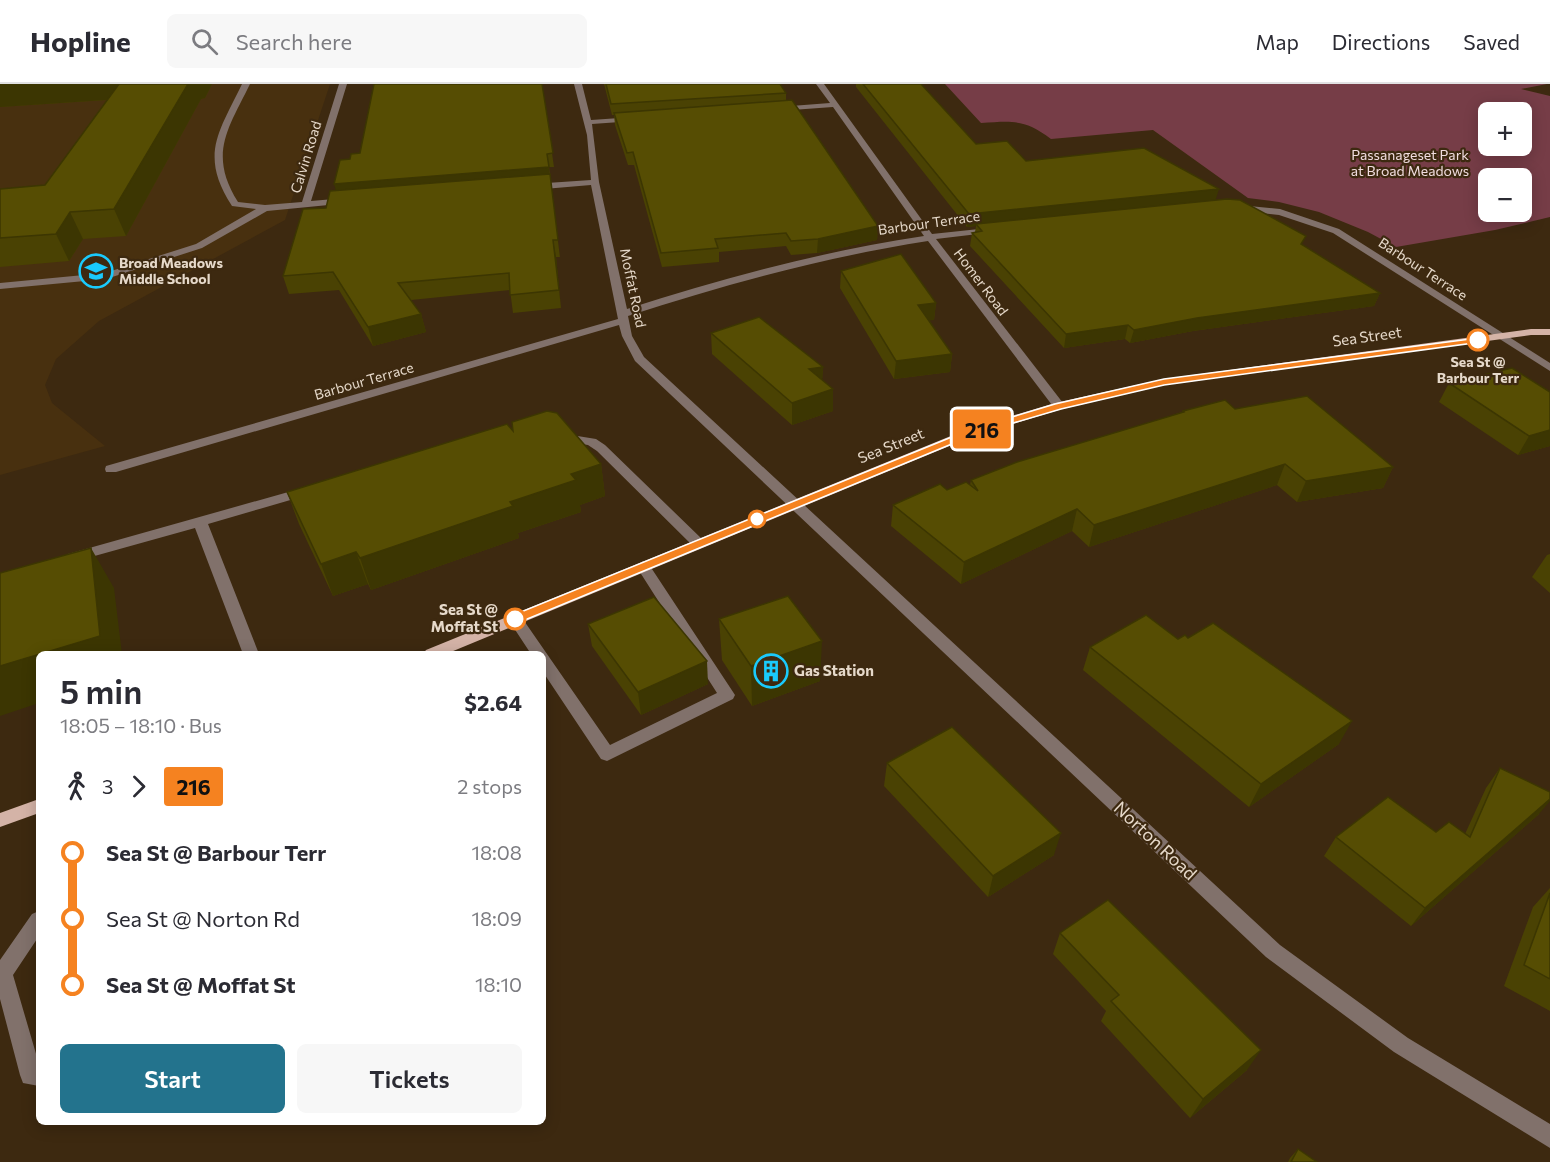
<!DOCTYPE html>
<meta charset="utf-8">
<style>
body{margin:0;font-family:Commissioner,sans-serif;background:#f7f7f7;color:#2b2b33;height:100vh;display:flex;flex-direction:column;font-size:22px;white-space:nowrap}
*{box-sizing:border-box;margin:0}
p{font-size:20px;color:#7c7c81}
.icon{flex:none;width:33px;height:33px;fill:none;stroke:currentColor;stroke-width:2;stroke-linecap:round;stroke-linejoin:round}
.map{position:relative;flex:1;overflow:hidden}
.side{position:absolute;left:36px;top:567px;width:510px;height:474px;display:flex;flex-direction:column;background:#fff;border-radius:9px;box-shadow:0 3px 15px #0003}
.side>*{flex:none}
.badge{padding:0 12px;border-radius:4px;font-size:21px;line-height:39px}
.controls{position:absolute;left:1478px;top:18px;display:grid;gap:12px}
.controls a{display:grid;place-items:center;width:54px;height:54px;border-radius:9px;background:#fff;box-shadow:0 3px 15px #0003;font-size:30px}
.map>.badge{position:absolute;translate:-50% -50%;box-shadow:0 0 0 3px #fff}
.legs{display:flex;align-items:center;gap:9px;height:66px;padding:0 24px;font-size:20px}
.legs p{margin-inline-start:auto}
.head{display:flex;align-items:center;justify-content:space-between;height:102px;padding:0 24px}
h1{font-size:33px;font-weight:600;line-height:45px}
.button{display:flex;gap:12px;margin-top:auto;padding:12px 24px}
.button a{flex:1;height:69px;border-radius:9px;background:#23738d;color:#fff;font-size:24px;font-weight:600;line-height:69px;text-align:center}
.button a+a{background:#f7f7f7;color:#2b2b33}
ul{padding:0 24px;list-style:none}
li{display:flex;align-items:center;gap:21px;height:66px;font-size:22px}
li i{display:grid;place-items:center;width:9px;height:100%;margin:0 8px;background:currentColor}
li i::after{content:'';width:15px;height:15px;margin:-8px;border:4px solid;border-radius:50%;background:#fff}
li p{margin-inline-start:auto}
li:first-child i{background:linear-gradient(#0000 50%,currentColor 0)}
li:last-child i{background:linear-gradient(currentColor 50%,#0000 0)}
header{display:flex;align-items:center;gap:36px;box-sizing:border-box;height:84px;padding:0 30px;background:#fff;border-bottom:2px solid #e1e1e2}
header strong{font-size:28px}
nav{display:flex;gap:33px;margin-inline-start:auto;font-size:21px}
.search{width:420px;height:54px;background:#f7f7f7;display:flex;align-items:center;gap:15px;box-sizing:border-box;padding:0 21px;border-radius:9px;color:#7c7c81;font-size:22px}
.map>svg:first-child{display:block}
</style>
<header>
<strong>Hopline</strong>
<div class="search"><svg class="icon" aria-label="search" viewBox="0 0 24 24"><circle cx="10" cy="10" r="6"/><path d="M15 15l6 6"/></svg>Search here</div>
<nav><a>Map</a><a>Directions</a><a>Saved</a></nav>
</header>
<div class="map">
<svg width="1550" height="1078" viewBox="0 0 1550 1078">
<rect width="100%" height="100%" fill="#3d2910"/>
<!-- built -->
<path fill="#48300f" d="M0,0H330L285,136L99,237L56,275L45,301L52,319L105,362L0,391Z"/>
<!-- green -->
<path fill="#763d47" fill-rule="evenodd" d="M945,0H1547L1521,5L1550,12V133L1495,146L1396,163L1368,148L1319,128L1279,118L1248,114L1153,46L1051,55C1025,35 1013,37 981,39ZM1488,28H1521V62H1488ZM1488,94H1521V128H1488Z"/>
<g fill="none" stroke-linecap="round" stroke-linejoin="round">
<!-- minor -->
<g fill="#81716b" fill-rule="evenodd">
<path d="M242,0H250C228,45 208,70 238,118L265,121L302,118L339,0H347L311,117L346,114L349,115V119L267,127L202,164L106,195L0,205V199L105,189L196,160L256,125L232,122C199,71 219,48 242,0Z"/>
<path d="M574,0H582L591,36L634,33L638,35L634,37L592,40L599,98L627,225C724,194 823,167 924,152L833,23L778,27L774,25L778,23L830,19L816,0H824L932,150L998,143V147L995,148L936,155L1063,319V325H1055L928,157C826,173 726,200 628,232L632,252L644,273L1280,861L1408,954L1550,1040V1064L1394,968L1266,873L635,277L622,252L619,241L116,388H106L105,385L106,382L618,235L591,101L532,106L528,103L532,100L591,96L587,51Z"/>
<path d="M1239,121L1280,125L1339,145L1550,279V287L1333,149L1279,131L1236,126L1235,124Z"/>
<path d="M559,349L596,355L605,361L703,456L705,459L703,462H693L597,367L588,361L555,356L553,353Z"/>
<path d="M306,403L311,404L313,407L311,410L208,440L259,570H243L195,444L73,478L66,473L68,470Z"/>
<path d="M643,477L648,479L735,611L733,615L607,677L601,675L543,588V570H531L508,535L510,531H520L610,661L717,609L636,482Z"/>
<path d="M39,827V852L13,891L39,980V1002L23,999L20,991L0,915V876L32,830Z"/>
</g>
<!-- major -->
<g fill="#d4b3a7" fill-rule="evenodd">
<path d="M1531,245H1550V251H1531L1164,301L1062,325L976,351L446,570H423L426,566L968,345L1055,319L1164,295Z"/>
<path d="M39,715V729L0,743V729Z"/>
</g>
</g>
<!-- wall -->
<g fill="#4a4203">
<path d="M0,0H212L205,14L201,15L126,152L83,155L69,177L0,183V105L45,101L107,16L0,23Z"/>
<path d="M542,0L554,83H549L560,173H556L561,224L513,229L510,206L411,216L421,230L426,248L373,262L339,206L289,210L283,192L326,124L336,107L350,75L360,69Z"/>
<path d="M604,0H780L786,9V17L878,142L877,156L817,169L791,171L786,162L719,168V178L662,183L634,81H628L615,41L614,31H612Z"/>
<path d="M856,0H921L976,60L1026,77L1216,116L1303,161L1380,209L1374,222L1193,247L1130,259L1125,255L1064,264L970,162L972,149L975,148L976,142L967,143L856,3Z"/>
<path d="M841,187L936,219L934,236H929L952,270L950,288L894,295L840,204Z"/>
<path d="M711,249L823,283L822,296L833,327L792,341L712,270Z"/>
<path d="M1449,299L1550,308V362L1518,371L1439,318Z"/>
<path d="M1235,325L1393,383L1383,404L1297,418L1277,401L1089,463L1072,447L961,500L891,442L893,421L970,401L971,396L1182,328L1183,327Z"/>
<path d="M513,347L601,380L605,412L580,421L581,428L518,449L519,454L371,506L368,500L333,512L299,440L287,408Z"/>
<path d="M1550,470V509L1532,493L1547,471Z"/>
<path d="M719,535L820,597L752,622L722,576Z"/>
<path d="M588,540L708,600L641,631L592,562Z"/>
<path d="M1178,555L1339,660L1249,723L1083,586L1090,563Z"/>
<path d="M887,679L1054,771L988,813L884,702Z"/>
<path d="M1500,684L1539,730L1411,842L1324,772L1336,753L1436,748L1465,750L1486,704Z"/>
<path d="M1550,804V927L1504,902L1533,823Z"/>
<path d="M1060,849L1247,986L1190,1034L1101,937L1106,927L1053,870Z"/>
<path d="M1298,1065L1317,1078H1288L1290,1074Z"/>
</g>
<!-- shaded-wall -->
<g fill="#3c3602">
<path d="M0,0H129L134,14L0,23Z"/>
<path d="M188,0H212L205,14L201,15L126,152L114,125Z"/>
<path d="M547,70L560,173L550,97L338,114L334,100Z"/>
<path d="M1219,105L1215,118L976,140V142L967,143L969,130Z"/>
<path d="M70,128L83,155L69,177L56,150Z"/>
<path d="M878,142L877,156L817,169L818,155Z"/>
<path d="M553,156L556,173L561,224L559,206Z"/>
<path d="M1380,209L1374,222L1193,247L1130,259L1134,246L1197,234Z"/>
<path d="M936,219L934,236L916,238L918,221Z"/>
<path d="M421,230L426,248L373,262L368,243Z"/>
<path d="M1128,241L1125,255L1064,264L1066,250Z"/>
<path d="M952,270L950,288L894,295L896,277Z"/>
<path d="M823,283L822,304L809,285Z"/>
<path d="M833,305V327L792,341V319Z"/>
<path d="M1550,346V362L1518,371L1529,352Z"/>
<path d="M601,380L605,412L580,421L581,428L518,449L519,454L371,506L360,474L510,418L571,390Z"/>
<path d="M1285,380L1277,401L1089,463L1094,441Z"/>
<path d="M1393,383L1383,404L1297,418L1306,397Z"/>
<path d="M1077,425L1072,447L961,500L964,478Z"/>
<path d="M91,464L114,504L122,570H40Z"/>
<path d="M356,468L368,500L333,512L321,480Z"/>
<path d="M822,557L820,597L752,622L751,582Z"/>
<path d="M39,570V619L0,632V582Z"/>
<path d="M707,577L708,600L641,631L638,608Z"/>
<path d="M1352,637L1339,660L1249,723L1261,700Z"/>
<path d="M1550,715V717L1539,730L1411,842L1425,824Z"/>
<path d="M1061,749L1054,771L988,813L993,792Z"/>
<path d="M1261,966L1247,986L1190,1034L1203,1015Z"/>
</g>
<!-- building -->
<g fill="#564d03" stroke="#3c3602" stroke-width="1.5">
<path d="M119,0H188L114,125L70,128L56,150L0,154V105L45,101Z"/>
<path d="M374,0H542L553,69L547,70L549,83L334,100L340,76L350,75L351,70L360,69Z"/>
<path d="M606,0H780L786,9L611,20Z"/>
<path d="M863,0H921L976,60L1007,57L1026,77L1144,64L1219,105L969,130Z"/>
<path d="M792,16L878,142L818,155L791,157L786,149L715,155L718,164L661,169L633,68L627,69L614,29Z"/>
<path d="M550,90L558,156H553L559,206L510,211L509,189L398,199L421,230L368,243L333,188L283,192L303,125L326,124L330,107Z"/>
<path d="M1227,115L1240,116L1306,152L1301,160L1380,209L1197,234L1134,246L1128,241L1066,250L972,149L982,147L976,140Z"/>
<path d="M901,170L936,219L918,221L952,270L896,277L841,187Z"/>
<path d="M759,233L823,283L809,285L833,305L792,319L711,249Z"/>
<path d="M1512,284L1550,308V346L1529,352L1449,299Z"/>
<path d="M1307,312L1393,383L1306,397L1285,380L1094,441L1077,425L964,478L893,421L940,400L947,406L966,398L978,407L971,396L1017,378L1184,328L1183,327L1225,316L1235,325Z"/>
<path d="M547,327L557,329L601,380L571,390L576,396L510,418L513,422L360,474L356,468L321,480L287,408L507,340L513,347L512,338Z"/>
<path d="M91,464L100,552L0,582V489Z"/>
<path d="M788,512L822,557L751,582L719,535Z"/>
<path d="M654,513L707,577L638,608L588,540Z"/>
<path d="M1146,531L1178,555L1185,551L1188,554L1213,539L1352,637L1261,700L1090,563Z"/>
<path d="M952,643L1061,749L993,792L887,679Z"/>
<path d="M1500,684L1550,708V715L1425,824L1336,753L1388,713L1436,748L1449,738L1470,753Z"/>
<path d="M1550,809V895L1524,881Z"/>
<path d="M1108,816L1261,966L1203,1015L1111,917L1119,911L1060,849Z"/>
<path d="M1298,1065L1317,1078H1291Z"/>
</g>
<!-- line-1 -->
<path fill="#f58220" stroke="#fff" stroke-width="1.5" d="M1478,254H1481V258L1164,301L1061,325L976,350L520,538H511L510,535L511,532L969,346L1055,320L1164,295Z"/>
<!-- icons -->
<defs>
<symbol id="school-ring" viewBox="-11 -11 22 22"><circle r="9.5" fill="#3d2910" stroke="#1acafc" stroke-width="1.5"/><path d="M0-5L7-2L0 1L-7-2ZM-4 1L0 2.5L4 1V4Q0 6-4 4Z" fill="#1acafc"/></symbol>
<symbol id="building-ring" viewBox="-11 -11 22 22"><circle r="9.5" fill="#3d2910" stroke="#1acafc" stroke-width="1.5"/><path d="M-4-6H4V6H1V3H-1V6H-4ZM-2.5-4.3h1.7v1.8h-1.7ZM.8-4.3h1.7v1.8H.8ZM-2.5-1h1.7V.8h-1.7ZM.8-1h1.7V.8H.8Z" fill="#1acafc"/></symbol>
</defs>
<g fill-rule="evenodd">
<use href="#school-ring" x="77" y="168" width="38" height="38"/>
<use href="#building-ring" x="752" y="568" width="38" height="38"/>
</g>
<!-- markers -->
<g fill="#fff" stroke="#f58220" stroke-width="3">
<circle cx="1478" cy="256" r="10"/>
<circle cx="757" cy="435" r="8"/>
<circle cx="515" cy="535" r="10"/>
</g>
<g text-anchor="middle" stroke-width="4.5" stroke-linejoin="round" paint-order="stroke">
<!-- far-park labels -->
<g font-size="14" fill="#f1dddf" stroke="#3d2910">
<text x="1410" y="76">Passanageset Park<tspan x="1410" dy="16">at Broad Meadows</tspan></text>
</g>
<!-- far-street labels -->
<g font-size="14" fill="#e6d9ca" stroke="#3d2910">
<text transform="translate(306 73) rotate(-73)" y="5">Calvin Road</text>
<text transform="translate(929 139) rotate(-8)" y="5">Barbour Terrace</text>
<text transform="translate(1423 185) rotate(33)" y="5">Barbour Terrace</text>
<text transform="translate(981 198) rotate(53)" y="5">Homer Road</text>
<text transform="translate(633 204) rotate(78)" y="5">Moffat Road</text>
<text transform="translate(364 297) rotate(-16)" y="5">Barbour Terrace</text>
</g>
<!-- far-poi labels -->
<g font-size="14" font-weight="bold" fill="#e6d9ca" stroke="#3d2910" text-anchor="start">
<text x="119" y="184">Broad Meadows<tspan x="119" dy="16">Middle School</tspan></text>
</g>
<!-- far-stop labels -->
<g font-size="14" font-weight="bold" fill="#e6d9ca" stroke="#3d2910">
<text x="1478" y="283">Sea St @<tspan x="1478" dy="16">Barbour Terr</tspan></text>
</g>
<!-- street labels -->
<g font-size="15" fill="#e6d9ca" stroke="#3d2910">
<text transform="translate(1367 253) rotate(-8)" y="5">Sea Street</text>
<text transform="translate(891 362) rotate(-22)" y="5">Sea Street</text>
</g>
<!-- stop labels -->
<g font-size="15" font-weight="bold" fill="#e6d9ca" stroke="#3d2910" text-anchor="end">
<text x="498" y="531">Sea St @<tspan x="498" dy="17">Moffat St</tspan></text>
</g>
<!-- poi labels -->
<g font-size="15" font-weight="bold" fill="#e6d9ca" stroke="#3d2910" text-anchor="start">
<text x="794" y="592">Gas Station</text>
</g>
<!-- near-street labels -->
<g font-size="18" fill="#e6d9ca" stroke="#3d2910">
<text transform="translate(1155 757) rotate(43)" y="6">Norton Road</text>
</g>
</g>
</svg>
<div class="controls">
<a>+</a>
<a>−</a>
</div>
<b class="badge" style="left:982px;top:345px;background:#f58220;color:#111">216</b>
<section class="side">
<div class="head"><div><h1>5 min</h1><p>18:05 – 18:10 · Bus</p></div><b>$2.64</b></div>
<div class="legs"><svg class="icon" aria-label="walk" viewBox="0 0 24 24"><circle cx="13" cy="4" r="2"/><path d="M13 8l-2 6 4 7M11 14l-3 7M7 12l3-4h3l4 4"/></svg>3<svg class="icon" aria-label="forward" viewBox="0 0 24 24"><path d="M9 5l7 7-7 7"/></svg><b class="badge" style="background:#f58220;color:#111">216</b><p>2 stops</p></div>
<ul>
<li><i style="color:#f58220"></i><b>Sea St @ Barbour Terr</b><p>18:08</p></li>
<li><i style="color:#f58220"></i><span>Sea St @ Norton Rd</span><p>18:09</p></li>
<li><i style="color:#f58220"></i><b>Sea St @ Moffat St</b><p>18:10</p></li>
</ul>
<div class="button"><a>Start</a><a>Tickets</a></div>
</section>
</div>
